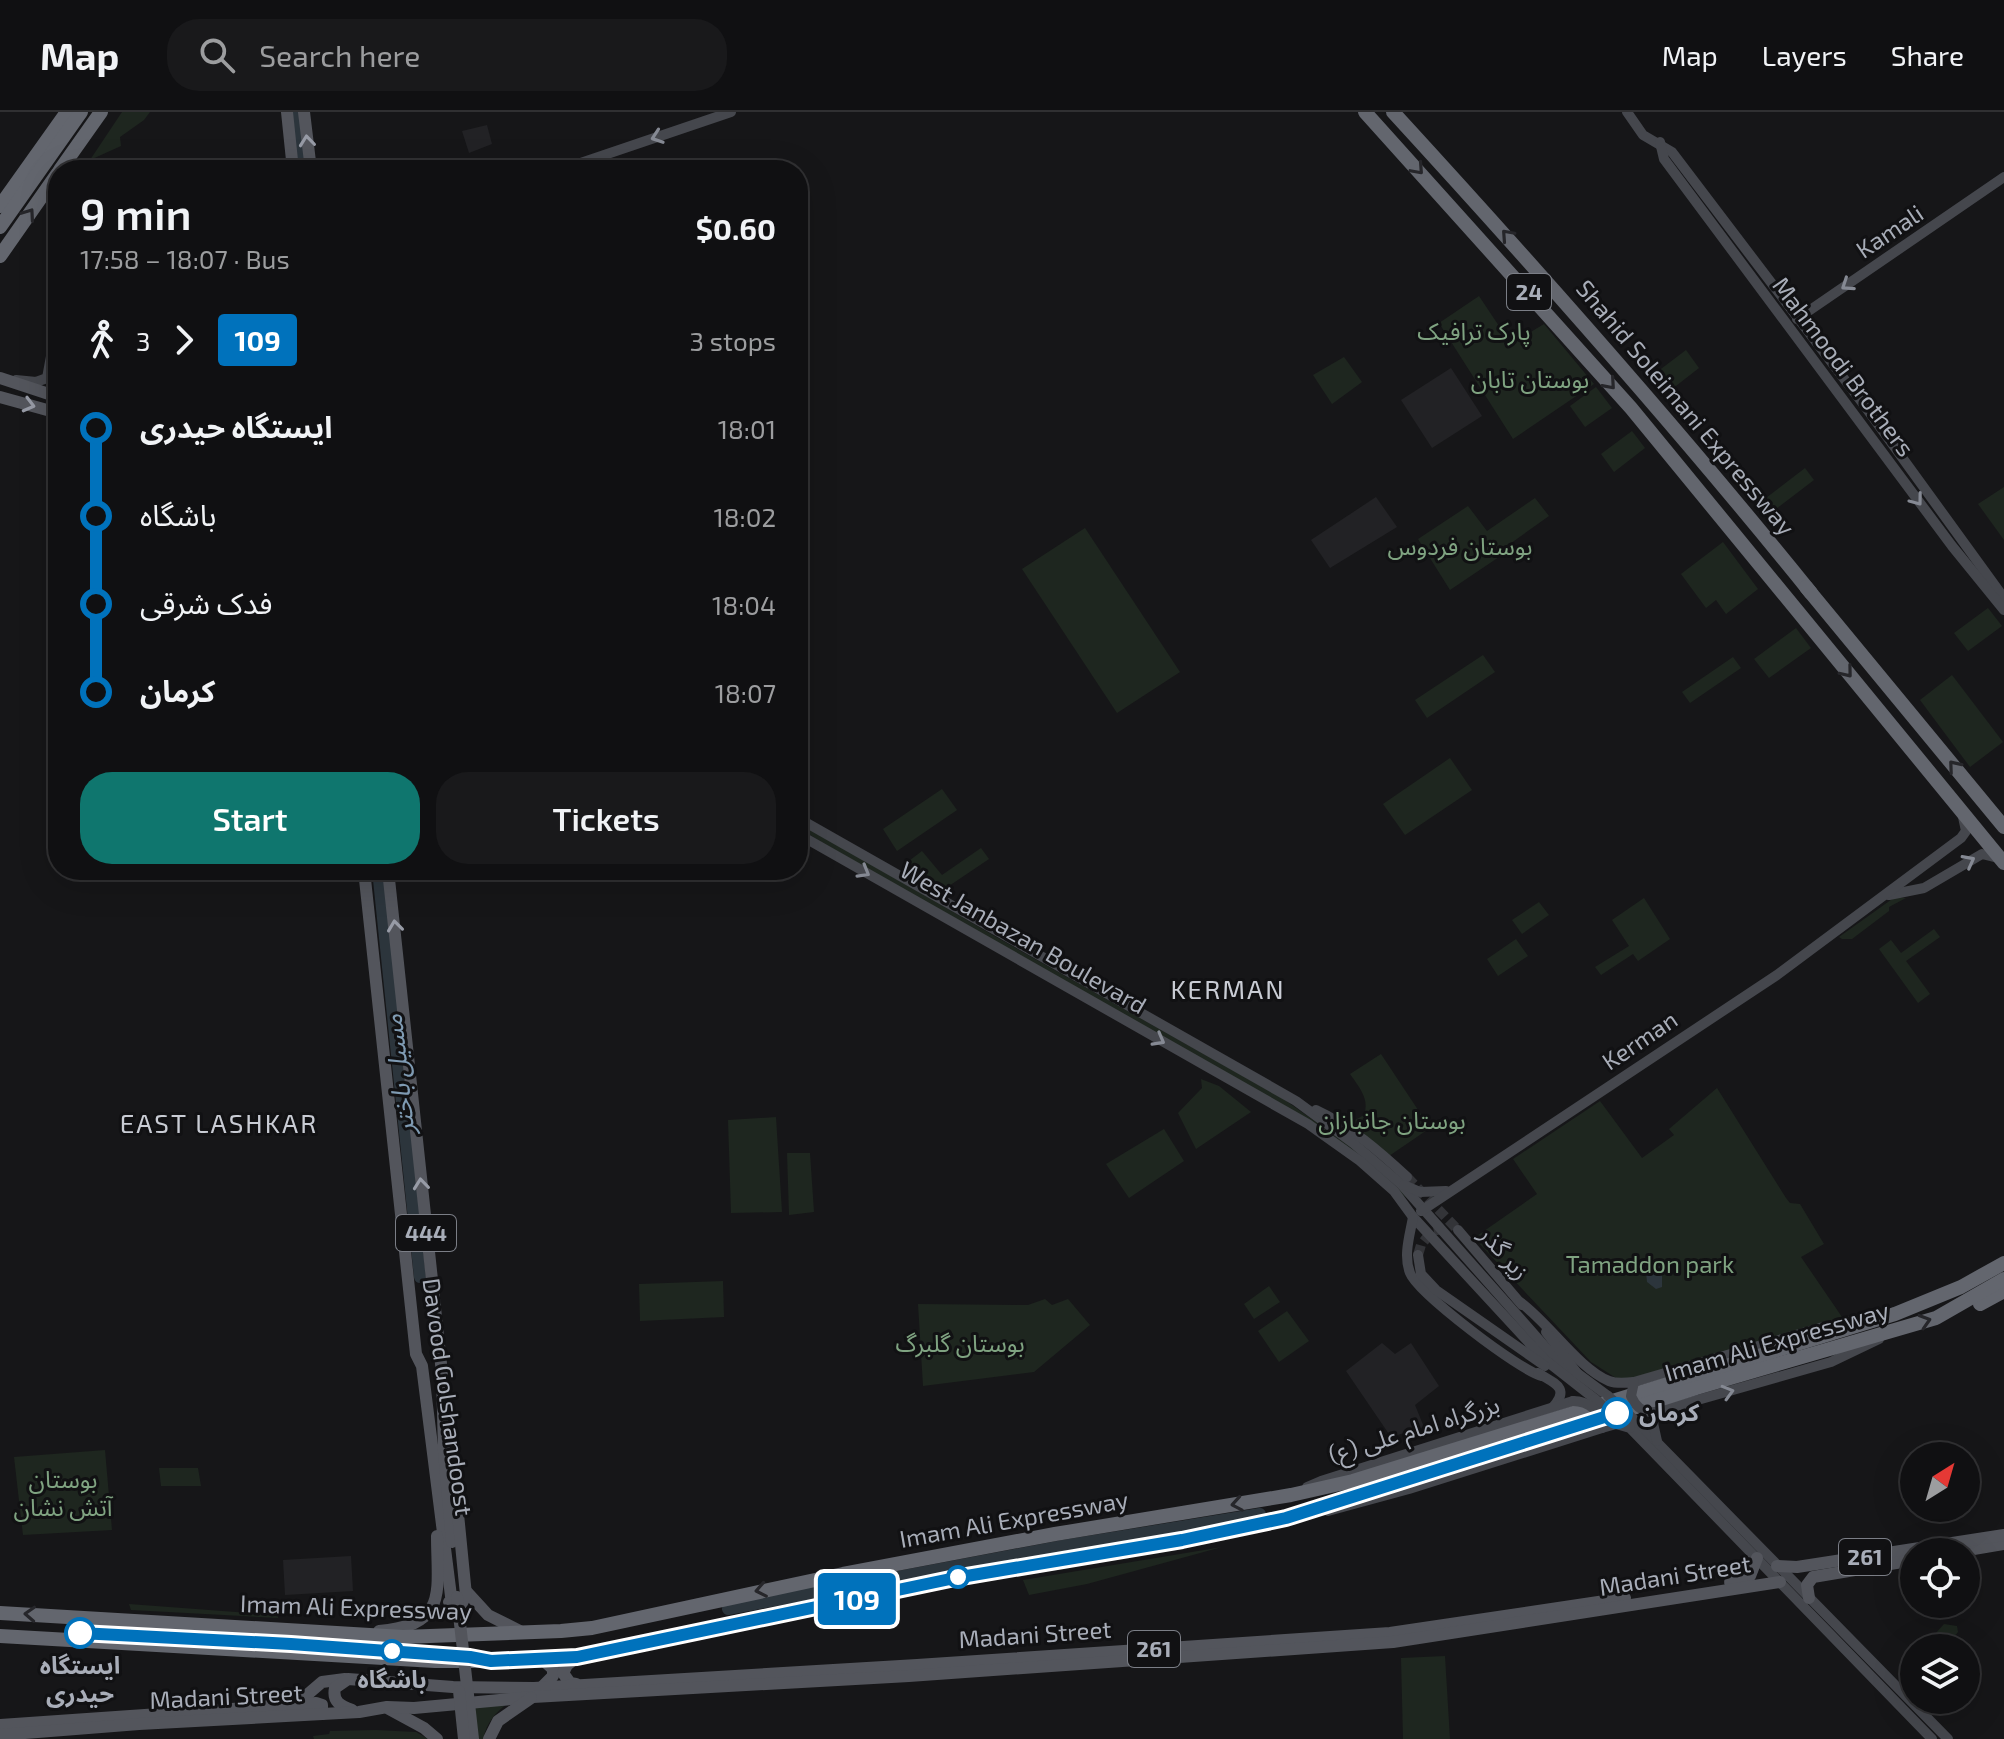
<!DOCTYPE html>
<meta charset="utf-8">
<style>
body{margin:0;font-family:"Exo 2","Noto Sans Arabic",sans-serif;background:#19191b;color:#f1f3f6;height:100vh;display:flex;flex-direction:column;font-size:30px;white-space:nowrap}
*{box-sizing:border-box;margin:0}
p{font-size:26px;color:#9c9d9f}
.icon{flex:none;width:44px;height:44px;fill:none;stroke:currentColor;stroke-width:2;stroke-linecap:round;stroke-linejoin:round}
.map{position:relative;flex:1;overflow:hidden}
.panel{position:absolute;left:48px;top:48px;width:760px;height:720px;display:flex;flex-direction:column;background:#101012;border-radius:32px;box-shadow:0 8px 32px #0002,0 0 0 2px #303032}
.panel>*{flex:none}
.badge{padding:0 16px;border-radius:6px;font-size:28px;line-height:52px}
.needle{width:52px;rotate:37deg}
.tools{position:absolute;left:1900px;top:1330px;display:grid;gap:16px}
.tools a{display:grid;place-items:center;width:80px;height:80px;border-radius:50%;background:#101012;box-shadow:0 8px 32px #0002,0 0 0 2px #303032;font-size:40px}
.map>.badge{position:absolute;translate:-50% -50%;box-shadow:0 0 0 4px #fff}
.legs{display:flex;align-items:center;gap:12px;height:88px;padding:0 32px;font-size:26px}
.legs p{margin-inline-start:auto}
.headline{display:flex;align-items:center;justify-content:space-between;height:136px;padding:0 32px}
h1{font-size:44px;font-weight:600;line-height:60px}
.action{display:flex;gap:16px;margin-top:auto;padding:16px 32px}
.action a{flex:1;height:92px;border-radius:32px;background:#0f766e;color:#fff;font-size:32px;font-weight:600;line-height:92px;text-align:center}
.action a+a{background:#19191b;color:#f1f3f6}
ul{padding:0 32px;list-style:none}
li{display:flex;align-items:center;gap:28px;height:88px;font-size:30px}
li i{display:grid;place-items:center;width:12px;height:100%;margin:0 10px;background:currentColor}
li i::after{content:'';width:20px;height:20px;margin:-10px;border:6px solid;border-radius:50%;background:#101012}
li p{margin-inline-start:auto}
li:first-child i{background:linear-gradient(#0000 50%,currentColor 0)}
li:last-child i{background:linear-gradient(currentColor 50%,#0000 0)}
header{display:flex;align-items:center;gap:48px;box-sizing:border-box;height:112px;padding:0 40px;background:#101012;border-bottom:2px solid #303032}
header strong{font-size:38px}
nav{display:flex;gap:44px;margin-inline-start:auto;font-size:28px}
.search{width:560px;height:72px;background:#19191b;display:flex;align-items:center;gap:20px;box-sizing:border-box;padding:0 28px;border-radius:32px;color:#9c9d9f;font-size:30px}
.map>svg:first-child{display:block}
</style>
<header>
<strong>Map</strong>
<div class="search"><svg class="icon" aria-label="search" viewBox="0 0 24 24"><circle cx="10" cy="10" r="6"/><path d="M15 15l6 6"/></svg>Search here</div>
<nav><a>Map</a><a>Layers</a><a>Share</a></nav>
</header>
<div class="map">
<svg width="2004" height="1627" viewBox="0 0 2004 1627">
<rect width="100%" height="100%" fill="#161618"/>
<!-- built -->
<g fill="#222225">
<path d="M487,13L492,32L469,41L462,19Z"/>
<path d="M1451,256L1482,304L1432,336L1401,288Z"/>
<path d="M1376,385L1397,415L1330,456L1311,428Z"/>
<path d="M1382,1231L1395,1242L1411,1231L1439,1274L1415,1293L1424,1315L1391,1325L1346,1259Z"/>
<path d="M351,1444L353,1479L285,1483L283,1448Z"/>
</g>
<!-- green -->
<g fill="#1e261f">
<path d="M122,0H150L144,8L120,25L121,34L90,48Z"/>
<path d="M1479,184L1511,232L1544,212L1594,272L1513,327L1439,211Z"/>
<path d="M1686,238L1699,256L1663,284L1649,266Z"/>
<path d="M1344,245L1362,270L1332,292L1313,263Z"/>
<path d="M1596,275L1612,296L1585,315L1570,294Z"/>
<path d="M1632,319L1645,336L1614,360L1601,342Z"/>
<path d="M1805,356L1814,368L1767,404L1758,392Z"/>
<path d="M2004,375V428L1978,392Z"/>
<path d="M1535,386L1549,404L1500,439L1502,443L1450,478L1418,427L1468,394L1487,419Z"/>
<path d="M1085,416L1180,560L1117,601L1022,457Z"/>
<path d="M1723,430L1758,477L1726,502L1716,488L1706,496L1681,462Z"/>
<path d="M1988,496L2002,514L1968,539L1954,521Z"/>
<path d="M1796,516L1811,536L1769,566L1754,547Z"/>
<path d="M1483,543L1495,560L1427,606L1415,588Z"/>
<path d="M1733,545L1741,556L1690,591L1682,580Z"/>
<path d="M1952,563L2003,630L1970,655L1920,588Z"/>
<path d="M1450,646L1472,678L1405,723L1383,692Z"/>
<path d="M942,677L957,698L897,739L883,717Z"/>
<path d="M798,710L998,826L1282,986L1367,1046L1408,1082L1409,1088L1349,1040L798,716Z"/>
<path d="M981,736L989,747L943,778L905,752L922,739L942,763Z"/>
<path d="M1895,785L1906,786L1889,795V799L1852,827H1842L1839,825Z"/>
<path d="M1644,786L1670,827L1638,849L1633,842L1601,863L1595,855L1629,834L1612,808Z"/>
<path d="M1539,790L1549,803L1522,822L1512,808Z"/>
<path d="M1934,817L1940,825L1906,849L1930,882L1918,891L1879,837L1891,828L1901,841Z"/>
<path d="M1516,827L1528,844L1498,864L1487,847Z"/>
<path d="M1381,942L1430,1016L1389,1044L1348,1012L1364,1003C1370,987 1359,975 1350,962Z"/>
<path d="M1201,967L1219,974L1251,1000L1196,1037L1178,1001L1202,976Z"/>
<path d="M1717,976L1786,1086L1790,1091L1800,1092L1824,1132L1801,1145L1842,1205L1683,1254L1635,1267L1616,1266L1591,1250L1474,1126L1537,1082L1513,1047L1600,989L1642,1046L1674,1023L1669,1017Z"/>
<path d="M776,1005L782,1100L731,1101L728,1008Z"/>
<path d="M1164,1017L1184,1049L1129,1086L1106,1052Z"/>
<path d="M787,1041H810L814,1100L789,1103Z"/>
<path d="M723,1169L724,1205L640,1209L639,1172Z"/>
<path d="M1269,1174L1280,1190L1254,1207L1244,1192Z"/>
<path d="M1045,1187L1052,1193L1068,1187L1090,1213L1034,1260L923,1274L918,1192L1028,1193Z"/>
<path d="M1287,1199L1309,1229L1279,1250L1258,1219Z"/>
<path d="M105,1338L112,1418L23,1423L14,1345Z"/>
<path d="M159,1356H198L201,1374H161Z"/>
<path d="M1222,1435L1087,1472L1029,1483L1023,1468Z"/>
<path d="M129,1492L278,1503V1506L131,1498Z"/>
<path d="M1944,1512L1957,1514L1958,1520L1945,1536H1931L1934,1523Z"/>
<path d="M1445,1544L1450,1627H1403L1401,1546Z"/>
<path d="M508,1591C495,1601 487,1610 483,1627H477L472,1595Z"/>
<path d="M376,1618L416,1620L428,1627H314L313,1624L329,1622L330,1619Z"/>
</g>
<!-- water -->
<path fill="#2c353c" d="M1659,1148H1668L1670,1155L1662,1163V1175L1656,1177L1647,1170L1646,1160L1651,1152Z"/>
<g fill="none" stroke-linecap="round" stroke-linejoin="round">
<!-- river -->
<g stroke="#2c353c" stroke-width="12">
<path d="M296,0L302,58"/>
<path d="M378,758L420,1165"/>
<path d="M728,1497L1063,1434L1260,1402"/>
</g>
<!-- secondary-tunnel -->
<g stroke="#333438" stroke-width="10" stroke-dasharray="10 5" stroke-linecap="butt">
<path d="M1407,1065L1458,1118"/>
<path d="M1418,1143L1421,1133L1432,1119L1448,1116"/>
</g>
<!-- secondary -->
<g stroke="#45474d" stroke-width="10">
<path d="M1627,0L1643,23L1672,40L1864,293L2004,486"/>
<path d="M1660,30L1664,47L1952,434L2004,498"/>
<path d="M560,58L731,0"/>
<path d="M1797,207L2004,65"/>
<path d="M16,268L36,270L47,266L55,223L58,222"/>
<path d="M798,706L1296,989L1353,1031L1401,1072L1548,1238L1577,1261"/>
<path d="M798,722L1308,1012L1360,1049L1394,1079L1413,1105L1544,1247L1595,1287"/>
<path d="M1889,783L1924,776L1982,742L1998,746"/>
<path d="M1316,998C1349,1013 1380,1040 1407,1065"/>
<path d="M1404,1073L1420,1080L1446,1079"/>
<path d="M1421,1099L1777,863L1961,726L1966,719L1963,705"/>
<path d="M1413,1105C1410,1123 1403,1143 1410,1161C1418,1181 1520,1259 1542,1264"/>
<path d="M1458,1118L1522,1193"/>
<path d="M1418,1143L1421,1162L1436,1178L1545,1254"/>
<path d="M1520,1190C1549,1211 1579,1257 1609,1269C1617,1272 1626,1271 1634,1270L1820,1216L1861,1207"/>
<path d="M1546,1220L1577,1261L1608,1284"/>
<path d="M1538,1261C1553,1271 1571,1275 1553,1295"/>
<path d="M1638,1311L1948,1627"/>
<path d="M1657,1329L1653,1311L1659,1299L1831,1250L1879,1227"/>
<path d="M1307,1375L1321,1369L1573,1289"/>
<path d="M1328,1399L1409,1377L1602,1316L1616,1312L1630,1316L1932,1627"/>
</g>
<!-- primary -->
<g stroke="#53555c" stroke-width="12">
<path d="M287,0L293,58"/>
<path d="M304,0L311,58"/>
<path d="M0,266L58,285"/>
<path d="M0,285L58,301"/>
<path d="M364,758L416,1242L422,1254L451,1484"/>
<path d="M388,758L442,1261L444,1340L452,1430"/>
<path d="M1956,1440L2004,1432"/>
<path d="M1777,1454L1797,1455L2004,1423"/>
<path d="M1730,1470L1750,1464L1757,1446"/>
<path d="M466,1479L488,1503L520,1519"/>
<path d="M1809,1486L1807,1473L1813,1465L1914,1448"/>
<path d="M449,1490L453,1493L462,1491L466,1483L458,1402"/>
<path d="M379,1519C449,1513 437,1479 437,1424"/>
<path d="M542,1547L553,1557V1564L542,1575"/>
<path d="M576,1572L570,1571L563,1561L567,1553L577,1545"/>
<path d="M294,1594L322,1570L345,1567"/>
<path d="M389,1597L424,1616L437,1627"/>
<path d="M352,1598C341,1594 332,1590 335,1576L348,1567L453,1575L534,1576L917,1553L1390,1521L1625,1486"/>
<path d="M0,1613L316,1591L322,1593V1602"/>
<path d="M0,1623L139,1612L359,1600L387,1595L414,1596L533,1585L909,1564L1393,1530L1780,1470"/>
<path d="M489,1627L498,1609L531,1586"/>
</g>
<!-- highway -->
<g stroke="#63666e" stroke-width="14">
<path d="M1365,0L1631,296L2004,751"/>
<path d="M1393,0C1537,157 1678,316 1811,481"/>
<path d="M60,58L101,0"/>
<path d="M0,94L67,0"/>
<path d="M0,115L81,0"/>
<path d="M0,144L58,61"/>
<path d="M1806,475L2004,715"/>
<path d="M1980,1192L2004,1179"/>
<path d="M0,1501L403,1525L561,1519L592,1516L843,1462L1055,1422L1291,1383L1353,1369L1895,1202L1961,1175L2004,1151"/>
<path d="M0,1524L435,1549H491L577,1545L955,1466L1182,1428L1286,1406L1696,1276L1936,1206L2004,1167"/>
</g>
<!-- secondary-bridge -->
<g stroke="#45474d" stroke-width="10">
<path d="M1634,1270L1631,1284C1636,1296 1646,1303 1659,1299"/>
<path d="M1608,1284L1638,1311"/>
<path d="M1595,1287L1630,1316"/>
<path d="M1573,1289C1588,1289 1603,1300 1602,1316"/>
</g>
<!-- primary-bridge -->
<g stroke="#53555c" stroke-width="12">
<path d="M457,1485L473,1627"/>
<path d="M459,1579L464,1627"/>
</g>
</g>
<!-- one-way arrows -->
<defs><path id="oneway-chevron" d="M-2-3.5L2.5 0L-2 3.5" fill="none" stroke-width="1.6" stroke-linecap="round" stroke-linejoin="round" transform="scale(2)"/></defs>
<g stroke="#858993">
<use href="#oneway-chevron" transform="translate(657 25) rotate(161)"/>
<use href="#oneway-chevron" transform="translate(1847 173) rotate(146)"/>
<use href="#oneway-chevron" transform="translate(1917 388) rotate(53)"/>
<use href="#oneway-chevron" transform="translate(1969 749) rotate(-28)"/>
<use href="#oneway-chevron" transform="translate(864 760) rotate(30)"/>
<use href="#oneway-chevron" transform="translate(1159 928) rotate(29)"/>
<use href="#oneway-chevron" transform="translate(1728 1280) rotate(-16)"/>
</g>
<g stroke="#979ba6">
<use href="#oneway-chevron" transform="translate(307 29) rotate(-96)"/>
<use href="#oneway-chevron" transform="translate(29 293) rotate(15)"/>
<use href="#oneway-chevron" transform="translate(395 814) rotate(-97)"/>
<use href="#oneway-chevron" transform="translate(421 1072) rotate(-96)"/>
</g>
<g stroke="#26262a">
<use href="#oneway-chevron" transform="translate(1418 57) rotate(48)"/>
<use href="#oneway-chevron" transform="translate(29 102) rotate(-55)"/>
<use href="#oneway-chevron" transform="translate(1507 123) rotate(-132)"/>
<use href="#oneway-chevron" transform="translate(1610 272) rotate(49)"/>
<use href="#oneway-chevron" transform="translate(1847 560) rotate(51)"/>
<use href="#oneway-chevron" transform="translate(1954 654) rotate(-130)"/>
<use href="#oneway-chevron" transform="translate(1925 1209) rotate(-17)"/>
<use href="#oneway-chevron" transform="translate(1237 1392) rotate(170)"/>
<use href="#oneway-chevron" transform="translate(761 1478) rotate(169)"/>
<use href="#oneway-chevron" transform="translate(30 1502) rotate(-177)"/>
</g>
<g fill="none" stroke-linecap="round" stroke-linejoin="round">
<defs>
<path id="line-1" d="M80,1521L291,1532L470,1545L491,1549L577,1545L955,1466L1182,1428L1286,1406L1617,1301"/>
</defs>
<!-- line-1 casing -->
<use href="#line-1" stroke="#fff" stroke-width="18"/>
<!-- line-1 -->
<use href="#line-1" stroke="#0072bc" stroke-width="12"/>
</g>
<!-- markers -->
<g fill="#fff" stroke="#0072bc" stroke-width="4">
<circle cx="1617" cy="1301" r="14"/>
<circle cx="958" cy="1465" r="10"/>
<circle cx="80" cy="1521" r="14"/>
<circle cx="392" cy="1539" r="10"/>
</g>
<g text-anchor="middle" stroke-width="6" stroke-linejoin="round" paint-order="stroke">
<!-- shield labels -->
<g fill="#111113" stroke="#7b7e86" stroke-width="2">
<rect x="1507" y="162" width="44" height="36" rx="6"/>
<rect x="396" y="1103" width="60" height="36" rx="6"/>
<rect x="1839" y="1427" width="52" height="36" rx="6"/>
<rect x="1128" y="1519" width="52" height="36" rx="6"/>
</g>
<g font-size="22" font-weight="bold" fill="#a8adb8">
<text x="1529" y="188">24</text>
<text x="426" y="1129">444</text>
<text x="1865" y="1453">261</text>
<text x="1154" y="1545">261</text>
</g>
<!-- street labels -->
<g font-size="24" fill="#a8adb8" stroke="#111113">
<text transform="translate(1890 120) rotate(-34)" y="8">Kamali</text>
<text transform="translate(1843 255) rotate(53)" y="8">Mahmoodi Brothers</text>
<text transform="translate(1685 296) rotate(50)" y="8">Shahid Soleimani Expressway</text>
<text transform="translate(1023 826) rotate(30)" y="8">West Janbazan Boulevard</text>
<text transform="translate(1640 929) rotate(-34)" y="8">Kerman</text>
<text transform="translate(1504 1141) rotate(49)" y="8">زیر گذر</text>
<text transform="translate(1777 1230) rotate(-16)" y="8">Imam Ali Expressway</text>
<text transform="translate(447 1285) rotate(82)" y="8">Davood Golshandoost</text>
<text transform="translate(1414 1318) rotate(-17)" y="8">بزرگراه امام علی (ع)</text>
<text transform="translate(1014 1408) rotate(-10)" y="8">Imam Ali Expressway</text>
<text transform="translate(1675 1464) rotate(-9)" y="8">Madani Street</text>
<text transform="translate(356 1496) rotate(2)" y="8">Imam Ali Expressway</text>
<text transform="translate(1035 1523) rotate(-4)" y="8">Madani Street</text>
<text transform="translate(226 1585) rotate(-3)" y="8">Madani Street</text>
</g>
<!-- park labels -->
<g font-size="24" fill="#7fa381" stroke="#111113">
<text x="1474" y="228">پارک ترافیک</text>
<text x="1530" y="276">بوستان تابان</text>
<text x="1460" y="443">بوستان فردوس</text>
<text x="1392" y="1017">بوستان جانبازان</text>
<text x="1650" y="1161">Tamaddon park</text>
<text x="960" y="1240">بوستان گلبرگ</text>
<text x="63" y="1376">بوستان<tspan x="63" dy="28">آتش نشان</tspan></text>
</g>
<!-- stop labels -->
<g font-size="24" font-weight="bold" fill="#a8adb8" stroke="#111113">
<text x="1639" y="1309" text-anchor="start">کرمان</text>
<text x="80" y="1562">ایستگاه<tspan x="80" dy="28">حیدری</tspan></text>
<text x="392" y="1576">باشگاه</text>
</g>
<!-- neighbourhood labels -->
<g font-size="26" letter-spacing="2" fill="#c9ccd4" stroke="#111113">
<text x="1228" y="887">KERMAN</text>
<text x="219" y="1021">EAST LASHKAR</text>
</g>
<!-- water labels -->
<g font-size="26" font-style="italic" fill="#7f9bb3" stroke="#111113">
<text transform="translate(399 962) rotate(-96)" y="9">مسیل باختر</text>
</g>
</g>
</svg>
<div class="tools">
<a><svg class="needle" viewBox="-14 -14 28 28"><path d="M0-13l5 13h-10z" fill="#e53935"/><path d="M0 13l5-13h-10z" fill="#9c9d9f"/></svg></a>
<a><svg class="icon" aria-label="locate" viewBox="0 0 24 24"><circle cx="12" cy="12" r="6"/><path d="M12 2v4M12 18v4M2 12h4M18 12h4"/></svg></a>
<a><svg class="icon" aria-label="layers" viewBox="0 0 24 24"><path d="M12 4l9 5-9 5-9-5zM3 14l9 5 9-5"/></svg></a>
</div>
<b class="badge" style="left:857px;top:1487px;background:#0072bc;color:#fff">109</b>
<section class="panel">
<div class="headline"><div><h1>9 min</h1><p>17:58 – 18:07 · Bus</p></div><b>$0.60</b></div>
<div class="legs"><svg class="icon" aria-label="walk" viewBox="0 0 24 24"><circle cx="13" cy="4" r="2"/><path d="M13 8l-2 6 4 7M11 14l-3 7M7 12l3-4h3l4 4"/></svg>3<svg class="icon" aria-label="forward" viewBox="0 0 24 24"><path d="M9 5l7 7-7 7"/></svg><b class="badge" style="background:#0072bc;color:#fff">109</b><p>3 stops</p></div>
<ul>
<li><i style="color:#0072bc"></i><b>ایستگاه حیدری</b><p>18:01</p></li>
<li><i style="color:#0072bc"></i><span>باشگاه</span><p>18:02</p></li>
<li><i style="color:#0072bc"></i><span>فدک شرقی</span><p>18:04</p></li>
<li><i style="color:#0072bc"></i><b>کرمان</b><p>18:07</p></li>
</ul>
<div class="action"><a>Start</a><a>Tickets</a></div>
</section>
</div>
